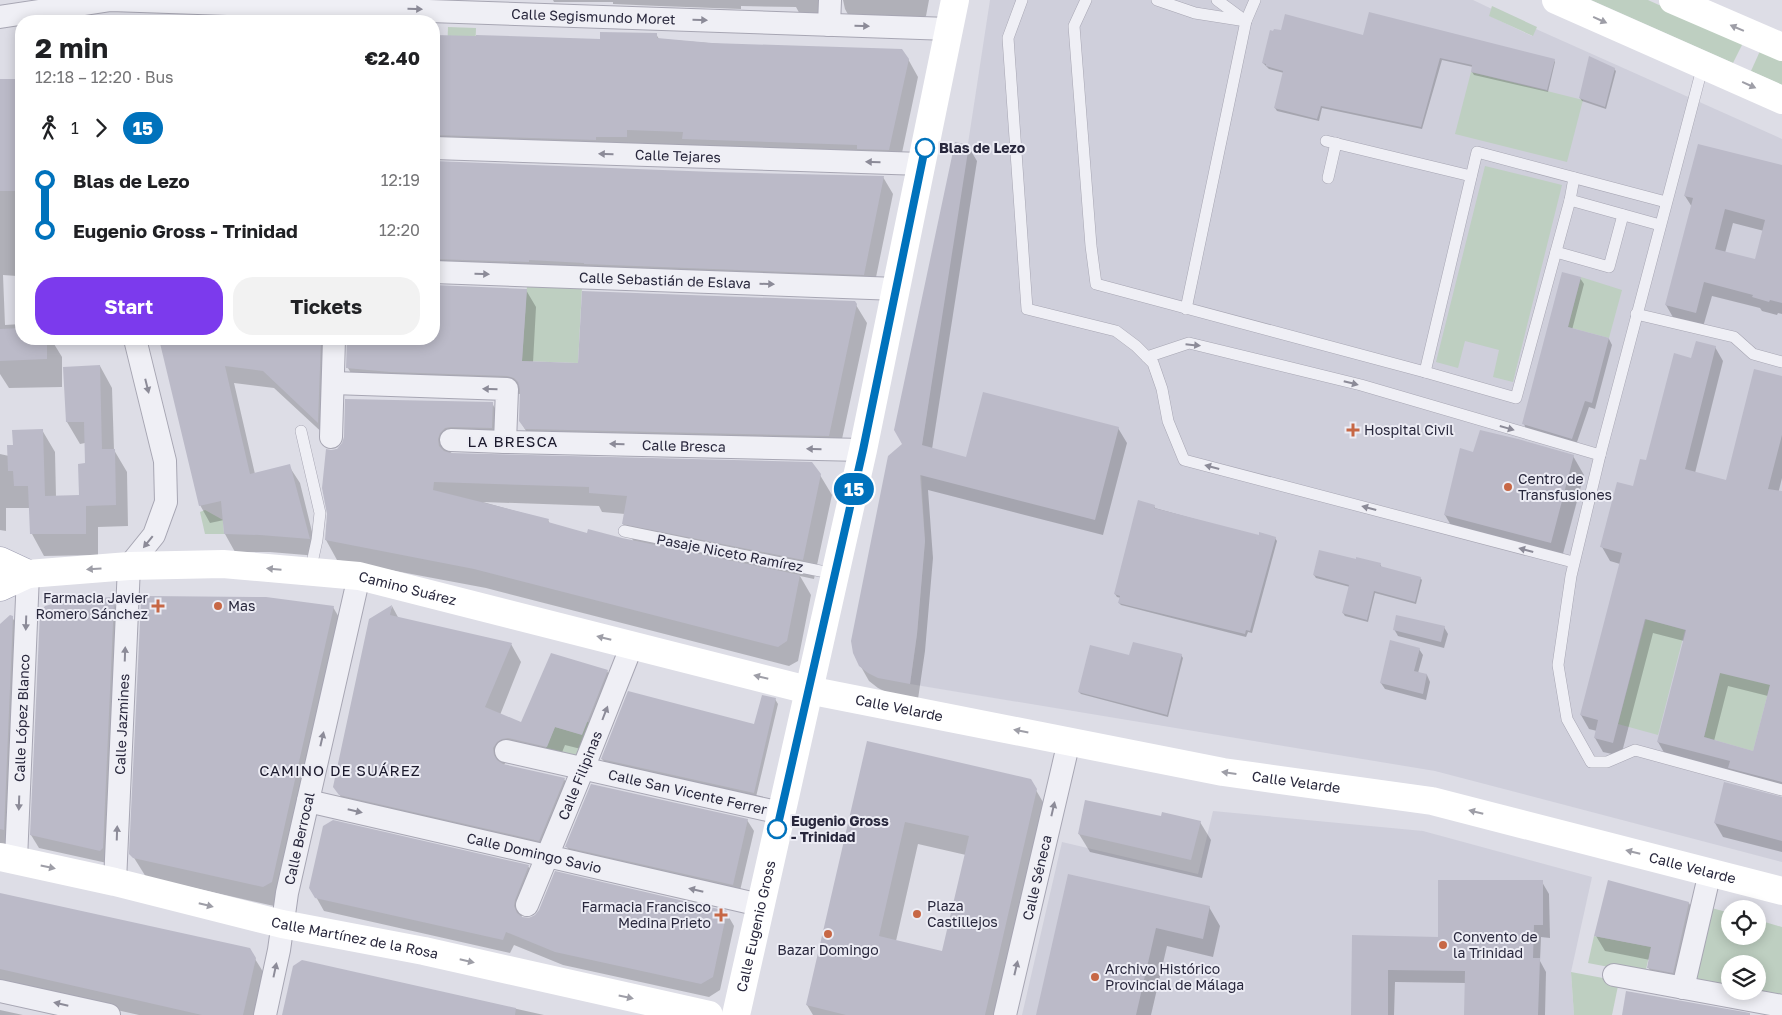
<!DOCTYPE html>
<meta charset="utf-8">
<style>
body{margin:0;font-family:"Golos Text",sans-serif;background:#f2f2f2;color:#202124;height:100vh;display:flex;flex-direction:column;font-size:19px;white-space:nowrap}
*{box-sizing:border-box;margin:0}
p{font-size:16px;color:#757577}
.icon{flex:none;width:28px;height:28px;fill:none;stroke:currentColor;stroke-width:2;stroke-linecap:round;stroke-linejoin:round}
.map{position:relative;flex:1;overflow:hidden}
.sheet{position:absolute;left:15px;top:15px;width:425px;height:330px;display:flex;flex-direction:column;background:#fff;border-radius:20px;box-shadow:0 2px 12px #0003}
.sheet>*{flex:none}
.badge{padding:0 10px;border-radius:16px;font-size:18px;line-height:32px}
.controls{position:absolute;left:1721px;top:900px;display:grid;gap:10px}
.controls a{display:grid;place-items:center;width:45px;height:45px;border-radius:50%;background:#fff;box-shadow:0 2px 12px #0003;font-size:25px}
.map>.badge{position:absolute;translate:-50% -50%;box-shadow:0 0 0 2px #fff}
.legs{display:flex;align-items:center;gap:8px;height:55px;padding:0 20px;font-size:16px}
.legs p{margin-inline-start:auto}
.overview{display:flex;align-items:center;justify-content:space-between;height:85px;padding:0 20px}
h1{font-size:28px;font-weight:700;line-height:38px}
.button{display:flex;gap:10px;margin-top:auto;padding:10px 20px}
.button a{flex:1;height:58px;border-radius:20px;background:#7c3aed;color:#fff;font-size:20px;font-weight:700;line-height:58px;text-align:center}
.button a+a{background:#f2f2f2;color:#202124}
ul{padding:0 20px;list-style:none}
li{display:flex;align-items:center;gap:18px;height:50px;font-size:19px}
li i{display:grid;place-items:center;width:8px;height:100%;margin:0 6px;background:currentColor}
li i::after{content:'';width:12px;height:12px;margin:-6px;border:4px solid;border-radius:50%;background:#fff}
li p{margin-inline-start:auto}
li:first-child i{background:linear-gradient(#0000 50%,currentColor 0)}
li:last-child i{background:linear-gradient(currentColor 50%,#0000 0)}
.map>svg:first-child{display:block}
</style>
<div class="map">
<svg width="1782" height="1015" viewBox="0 0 1782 1015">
<rect width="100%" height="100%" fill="#dddde6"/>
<!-- built -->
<g fill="#cfcfdb">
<path d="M990,0H1473L1492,9L1490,16L1532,36L1536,29L1782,139V862L1435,771L910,684L917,634L925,541L920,457Z"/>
<path d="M1213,811L1423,831L1592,877L1571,972L1574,1015H1022L1062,842L1198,874Z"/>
</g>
<!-- green -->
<g fill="#becfc1">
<path d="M1591,0H1648L1743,43L1733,63Z"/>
<path d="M1492,6L1537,27L1533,36L1489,16Z"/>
<path d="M448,27L476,28L474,81L446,80Z"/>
<path d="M1760,51L1782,61V85L1751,71Z"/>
<path d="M1471,72L1583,100L1567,162L1455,134Z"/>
<path d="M1485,166L1562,185L1513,382L1493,377L1499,350L1465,341L1458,368L1436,362Z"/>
<path d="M1581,277L1622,290L1609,338L1568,327Z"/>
<path d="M527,285L582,288L578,363L522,361Z"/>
<path d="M205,510L223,520L224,534H205L200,512Z"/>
<path d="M1646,619L1685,630L1658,735L1618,724Z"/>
<path d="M1728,641L1778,654L1753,751L1704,737Z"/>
<path d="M584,721L592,723L579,758L545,750L555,727L580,734Z"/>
<path d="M1708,907L1730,913V936H1758V920L1782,927V992L1780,1000L1758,991V964H1730V990L1691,982Z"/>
<path d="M1594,936L1651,947L1645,974L1588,963Z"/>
<path d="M1571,972L1619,981L1612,1015H1574Z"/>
</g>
<!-- shadow -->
<g fill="#0003" fill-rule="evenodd">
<path d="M553,0H830L823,18H802L796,7L741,6V9L659,6L613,4V2H554Z"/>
<path d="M843,0H929L926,16L917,23L851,20L845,9Z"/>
<path d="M182,18L199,19L200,21H182Z"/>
<path d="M656,34L659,39L908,59L918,77L899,167L434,157V37L601,40Z"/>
<path d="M1364,36L1554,60L1555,62L1548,92L1474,75L1472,72L1473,67L1442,60L1422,129L1322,108L1319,121L1277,111L1275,108L1284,73L1269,69L1263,63Z"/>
<path d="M1614,69L1616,71L1606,109L1582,101L1580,98Z"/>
<path d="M0,80H21V219H15L17,276L3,275L5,325L21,324V339H51L62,357V387L9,388L0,374Z"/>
<path d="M968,146L977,161L932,449L967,458L1118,428L1127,443L1103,535L928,490L933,558L925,651L918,699L888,693L878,688L869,681L860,665L904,444Z"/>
<path d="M434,162L714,173L883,177L893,194L873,292L434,282Z"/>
<path d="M1782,167V314L1778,313L1777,315L1762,311L1760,308L1712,296L1703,327L1674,319L1666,305L1692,207L1685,196ZM1733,223L1764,231L1756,261L1725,253Z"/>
<path d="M1580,278L1584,284L1572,330L1609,339L1612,345L1595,409L1589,407L1576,445L1527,431L1524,424Z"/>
<path d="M434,286L526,290L536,307L533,363L579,365L856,305L867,323L839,453L531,439L520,421L521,394L400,389L358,385L348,368V344L344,343L328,438L274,388L234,383L255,474L289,466L300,483L318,556L270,552H235L225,534L224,520L210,523L200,505L160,339H434Z"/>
<path d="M1715,347L1723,361L1695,473L1726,481L1782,377V478L1778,494L1782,496V793L1666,756L1658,742L1684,641L1653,633L1621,756L1603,752L1595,738L1597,731L1589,729L1581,715L1620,564L1610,561L1602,547L1647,462L1692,360ZM1728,686L1768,696L1754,752L1714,741Z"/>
<path d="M100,366L112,388L114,450L127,472L128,526L98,527V555L44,556L32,534L30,508H6V531L0,530V454L9,456L14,446L42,430L55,452L56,497L80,496L86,465L85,443L80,444L67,422Z"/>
<path d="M492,403L503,423V448H457L449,454L820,475L832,495L814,579L800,576L811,595L798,661L789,666L486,588L337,560L326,540L331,451ZM483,502L599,506L602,512L625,514L623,524L634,542L587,534L550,524L548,520Z"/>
<path d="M1474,453L1573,456L1584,475L1561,561L1456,534L1445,515Z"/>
<path d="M1154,506L1155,508L1259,537L1275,538L1277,541L1252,633L1248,632L1246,637L1121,605L1119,603L1121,598L1117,597L1115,594Z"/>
<path d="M1380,564L1382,568L1420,578L1422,580L1416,604L1375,593L1368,622L1345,616L1343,613L1350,587L1316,578L1314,575Z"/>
<path d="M113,602L121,615L107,863L39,848L31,835Z"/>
<path d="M392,606L399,619L511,644L521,662L500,715L522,724L607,671L618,689L593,752L565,745L557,765L507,760L504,765L564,779L575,797L550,859L346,805L335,787Z"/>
<path d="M333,607L344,626L274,906L146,877L131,853Z"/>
<path d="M12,617L23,636L14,847L0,844V625Z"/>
<path d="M1444,627L1448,634L1444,648L1398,636L1394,629Z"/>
<path d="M1419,649L1423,655L1418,673L1427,675L1430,682L1426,700L1385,689L1381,683Z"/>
<path d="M1181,655L1183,658L1168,717L1081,694L1079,692L1130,656Z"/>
<path d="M775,699L778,704L756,797L606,764L602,759L755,725Z"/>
<path d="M868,743L1030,780L1050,814L1003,1015H813L807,1005ZM918,844L966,855L943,952L896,941Z"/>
<path d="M1782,798V852L1723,837L1715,823Z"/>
<path d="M1162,818L1200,822L1211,840L1202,878L1090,852L1079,834Z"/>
<path d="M747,820L754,831L739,895L573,857L567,847Z"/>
<path d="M528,866L536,880L521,918L726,912L734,926L720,990L709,997L563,965L514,945L510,953L324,911L311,888Z"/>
<path d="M1069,875L1209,907L1220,926L1213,957L1167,946L1151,1015H1038Z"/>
<path d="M1542,882L1549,894L1550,938L1541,937L1540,961L1546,972L1545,1015H1466V983L1395,982L1394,1015H1352L1353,937L1440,938Z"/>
<path d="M0,894L249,949L265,975L255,1015H139L0,984Z"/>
<path d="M1689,903L1698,919L1682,988L1657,983L1648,967L1650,960L1605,951L1596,936Z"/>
<path d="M302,961L544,1015H283Z"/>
<path d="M0,1010L23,1015H0Z"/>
</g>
<!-- building -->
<g fill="#bbbac8" fill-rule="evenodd">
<path d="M1369,12L1555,59L1547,90L1471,72L1472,65L1440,58L1421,127L1321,106L1317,119L1274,108L1283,71L1266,66V64L1262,63L1270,30L1273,31L1274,29L1281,30L1285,14L1363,35Z"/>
<path d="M600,32L657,33V38L712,43L902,49L909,59L889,150L857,149V145L682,139L683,132L627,130V137H596V140L434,135V35L476,36V35L600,39Z"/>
<path d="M1589,56L1615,68L1605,107L1579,98Z"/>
<rect x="0" y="79" width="21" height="112"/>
<path d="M955,142L969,145L922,445L966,457L983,392L1119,427L1095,520L920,475L925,541L917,634L910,684L878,678L868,673L859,666L853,653L851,641L888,456L902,444L894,430Z"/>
<path d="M1698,144L1782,165V303L1770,300L1769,302L1752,297L1753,295L1704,282L1696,313L1665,305L1693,198L1684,196ZM1725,209L1765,220L1755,259L1715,249Z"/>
<path d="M434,161L714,172L884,176L864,275L584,264V263L529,260V262L434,259Z"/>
<path d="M1562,272L1581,277L1568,327L1609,338L1592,403L1585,401L1572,439L1522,424Z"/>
<path d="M434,285L527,289L522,361L578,363L582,291L855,301L857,304L829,436L525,429L519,421L520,389L518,382L514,378L507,376L390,372L346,368L347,339H434Z"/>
<path d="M21,328V339H47V359L0,361V329Z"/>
<path d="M159,339H321L318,423L263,371L225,366L250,474L290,464L310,539L260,535L224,534L221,501L199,506Z"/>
<path d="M1696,341L1716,346L1685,469L1726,480L1754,369L1782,376V435L1768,489L1782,491V782L1728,768L1730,761L1657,742L1686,630L1645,619L1613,743L1594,738L1598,720L1580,715L1622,553L1600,547L1617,482L1633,486L1640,459L1646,460L1674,353L1691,358ZM1720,673L1770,685L1753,751L1704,737Z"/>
<path d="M100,365L102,449H115L116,505L86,506V534H30L28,486H14L13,471H8L7,445H13L12,430L43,429L45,496L79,495L78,464L85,463L84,422H66L63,367Z"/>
<path d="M345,399L493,402L492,428L451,427L445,428L440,433L438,439L439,446L444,451L451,453L812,462L821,474L803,560L622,524L627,496L589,493V487L434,482L433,490L549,519L548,522L587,533L588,529L622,538L800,575L787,641L778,647L474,569L325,540L327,514L322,488L326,449L331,450L337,449L342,443L344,437Z"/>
<path d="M1480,430L1518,439L1574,455L1551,543L1444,515L1460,448L1473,452Z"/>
<path d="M1138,500L1155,505L1154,508L1259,535V532L1276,537L1250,631L1246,630L1245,634L1118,603L1120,596L1114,594Z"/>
<path d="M1319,550L1356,559V557L1381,563L1380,566L1421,577L1415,602L1374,591L1367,620L1342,613L1349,585L1313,575Z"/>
<path d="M146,596L266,597L334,606L272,882L263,887L133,858L129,854L141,601Z"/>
<path d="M110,597L114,601L103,848L100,851L30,835L40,612L45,606L60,602Z"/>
<path d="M392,605L390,615L512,643L485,707L521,722L551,653L608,670L582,735L555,727L547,747L508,738L502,739L497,742L493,748L494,755L497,760L503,764L565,778L539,841L339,795L333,787L369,619Z"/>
<path d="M10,615L13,616L4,830L0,829V624Z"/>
<path d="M1396,615L1445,626L1441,642L1393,630Z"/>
<path d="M1390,640L1420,648L1414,671L1427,674L1423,694L1380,683Z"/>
<path d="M1133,642L1182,654L1167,715L1078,692L1090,645L1129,655Z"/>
<path d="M628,691L754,724L762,695L776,698L754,793L601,759Z"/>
<path d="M867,741L1031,779L1037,789L985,1015H846L806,1005ZM905,822L969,836L942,951L879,936Z"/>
<path d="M1724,782L1782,797V841L1714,823Z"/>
<path d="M591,784L748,819L733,885L565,847Z"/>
<path d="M1085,800L1161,816L1162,812L1201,821L1191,860L1078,834Z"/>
<path d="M333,820L529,865L515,900L514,906L517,913L522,917L529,918L535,915L539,910L555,871L727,911L713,977L701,984L555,952L506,932L503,940L315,898L309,888L323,826Z"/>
<path d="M1068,874L1210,906L1203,939L1156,928L1136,1015H1036Z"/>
<path d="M1438,880H1543V925H1534L1533,958H1540L1538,1015H1464L1465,971L1388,970V1015H1351L1352,935L1438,937Z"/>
<path d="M1608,880L1689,902L1673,973L1647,968L1651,947L1594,936Z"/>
<path d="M0,893L250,948L256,958L243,1015H202L0,969Z"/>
<path d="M302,960L516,1008L515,1015H282L293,966Z"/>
<path d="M1626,991L1750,1013V1015H1622Z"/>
</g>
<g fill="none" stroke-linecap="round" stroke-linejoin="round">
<defs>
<g id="lane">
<path d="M1022,0L1008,38L1027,309L1116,331L1136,346L1153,363L1162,389L1168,421L1184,460L1573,562"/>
<path d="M1086,0L1074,26L1091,246L1096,284L1425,372L1516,398L1570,200L1574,178"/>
<path d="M1157,0L1195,13L1246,21"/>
<path d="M1217,0L1244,20"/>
<path d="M1703,65L1600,455L1571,576L1558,665L1567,719L1591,762H1607L1635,750L1782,790"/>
<path d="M1326,141L1471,176"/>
<path d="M1328,178L1336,143"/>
<path d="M1570,200L1660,225"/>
<path d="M1556,252L1609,267L1623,215"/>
<path d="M1186,309L1246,21L1255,0"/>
<path d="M1636,314L1734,337L1753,354L1782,362"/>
<path d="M1147,357L1189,343L1361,385L1600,455"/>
<path d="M1425,372L1477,152L1666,202"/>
<path d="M301,431L320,513L317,540L310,572"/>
<path d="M624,531L835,574"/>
</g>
<g id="street">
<path id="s1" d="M0,17L111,0L949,29"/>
<path d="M829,25L830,0"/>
<path id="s2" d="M434,148L922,164"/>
<path id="s3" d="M434,272L897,289"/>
<path id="s4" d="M333,383L507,389L505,442L863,450"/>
<path d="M331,437L334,339"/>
<path d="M451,440L505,442"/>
<path id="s5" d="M506,751L781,813"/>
<path id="s6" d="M308,801L760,905"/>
<path id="s7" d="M16,860L28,574"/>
<path id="s8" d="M115,882L129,566L154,535L166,502L165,461L135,339"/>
<path id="s9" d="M527,905L583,769L632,645"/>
<path d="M1614,975L1782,1006"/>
<path d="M1683,988L1710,872"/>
<path d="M0,991L109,1015"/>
<path id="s10" d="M265,1015L279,950L287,893L359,576"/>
<path id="s11" d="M1005,1015L1069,741"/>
</g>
<g id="primary">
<path d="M0,561L28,574"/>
<path d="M0,587L28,574"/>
</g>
</defs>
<!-- lane casing -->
<use href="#lane" stroke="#a7a6b3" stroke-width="12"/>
<!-- street casing -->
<use href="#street" stroke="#a7a6b3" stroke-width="24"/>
<!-- primary casing -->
<use href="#primary" stroke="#9d9db1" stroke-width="29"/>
<!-- lane -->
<use href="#lane" stroke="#efeff5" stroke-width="11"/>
<!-- street -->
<use href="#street" stroke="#efeff5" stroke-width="22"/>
<!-- secondary -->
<g stroke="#fff" stroke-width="28">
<path d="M1556,0L1782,100"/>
<path d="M1673,0L1782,47"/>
<path id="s12" d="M28,574L129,566L223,564L359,576L808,690L1223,772L1432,801L1782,891"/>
<path id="s13" d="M0,857L115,882L282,924L424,951L709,1015"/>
<path id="s14" d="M736,1015L863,450L955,0"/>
</g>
<!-- primary -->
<use href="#primary" stroke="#fff" stroke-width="28"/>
</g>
<!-- one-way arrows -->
<defs><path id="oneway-solid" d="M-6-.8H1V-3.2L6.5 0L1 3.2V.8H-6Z" transform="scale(1.25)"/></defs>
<g fill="#8c8b98">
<use href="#oneway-solid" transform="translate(415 9) rotate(2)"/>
<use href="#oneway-solid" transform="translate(700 20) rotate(2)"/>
<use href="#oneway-solid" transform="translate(862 26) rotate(2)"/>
<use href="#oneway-solid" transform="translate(606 154) rotate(-178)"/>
<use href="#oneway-solid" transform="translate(873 162) rotate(-179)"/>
<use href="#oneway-solid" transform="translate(482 274) rotate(2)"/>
<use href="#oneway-solid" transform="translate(767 284) rotate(2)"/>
<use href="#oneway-solid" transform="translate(1193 345) rotate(6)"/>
<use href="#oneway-solid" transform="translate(1351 383) rotate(14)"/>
<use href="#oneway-solid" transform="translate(147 386) rotate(76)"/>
<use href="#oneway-solid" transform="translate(490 389) rotate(-178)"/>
<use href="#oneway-solid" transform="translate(1507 428) rotate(16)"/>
<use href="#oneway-solid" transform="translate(617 444) rotate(-179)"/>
<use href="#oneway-solid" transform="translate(814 449) rotate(-179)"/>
<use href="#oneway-solid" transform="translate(1212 467) rotate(-165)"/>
<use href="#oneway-solid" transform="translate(1369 508) rotate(-165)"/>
<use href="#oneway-solid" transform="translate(148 542) rotate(129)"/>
<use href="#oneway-solid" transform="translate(1526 550) rotate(-165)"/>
<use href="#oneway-solid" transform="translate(26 623) rotate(92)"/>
<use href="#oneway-solid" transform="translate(125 654) rotate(-88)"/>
<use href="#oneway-solid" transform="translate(605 713) rotate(-69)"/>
<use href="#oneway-solid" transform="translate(322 739) rotate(-77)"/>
<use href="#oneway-solid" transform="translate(19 803) rotate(92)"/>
<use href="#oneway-solid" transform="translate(1053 809) rotate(-77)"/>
<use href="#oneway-solid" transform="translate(355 811) rotate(13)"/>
<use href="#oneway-solid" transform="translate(117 833) rotate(-88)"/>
<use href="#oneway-solid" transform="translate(696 890) rotate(-167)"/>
<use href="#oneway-solid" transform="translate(1016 968) rotate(-77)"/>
<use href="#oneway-solid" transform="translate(275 970) rotate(-78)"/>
<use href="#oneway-solid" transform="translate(61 1004) rotate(-167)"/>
</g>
<g fill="#9e9ea7">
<use href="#oneway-solid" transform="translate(1600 20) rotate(24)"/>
<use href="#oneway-solid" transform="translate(1737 28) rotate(-157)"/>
<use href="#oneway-solid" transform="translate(1749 85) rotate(24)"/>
<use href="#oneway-solid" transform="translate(94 569) rotate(176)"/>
<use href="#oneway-solid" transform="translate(274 569) rotate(-175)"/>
<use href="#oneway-solid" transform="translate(604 638) rotate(-166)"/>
<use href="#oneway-solid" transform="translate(761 677) rotate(-166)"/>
<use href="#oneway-solid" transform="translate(1021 731) rotate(-169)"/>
<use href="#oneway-solid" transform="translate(1229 773) rotate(-172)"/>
<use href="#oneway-solid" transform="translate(1476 812) rotate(-166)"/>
<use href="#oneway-solid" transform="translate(1633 852) rotate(-166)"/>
<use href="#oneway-solid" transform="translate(48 867) rotate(12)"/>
<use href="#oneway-solid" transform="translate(206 905) rotate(14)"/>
<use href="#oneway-solid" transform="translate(467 961) rotate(13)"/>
<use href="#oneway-solid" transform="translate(626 997) rotate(12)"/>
</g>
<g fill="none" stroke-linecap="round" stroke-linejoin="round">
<defs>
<path id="line-1" d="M777,829L863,450L925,148"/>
</defs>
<!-- line-1 casing -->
<use href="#line-1" stroke="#fff" stroke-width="11"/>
<!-- line-1 -->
<use href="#line-1" stroke="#0072bc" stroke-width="8"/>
</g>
<!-- markers -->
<g fill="#fff" stroke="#0072bc" stroke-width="2.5">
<circle cx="925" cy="148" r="9"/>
<circle cx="777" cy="829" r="9"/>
</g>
<g fill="#c76745" stroke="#ececf4" stroke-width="2">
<path d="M1350.5 422.5h5v5h5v5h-5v5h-5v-5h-5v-5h5z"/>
<circle cx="1508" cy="487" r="5"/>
<path d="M155.5 598.5h5v5h5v5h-5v5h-5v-5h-5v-5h5z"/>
<circle cx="218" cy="606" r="5"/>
<circle cx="917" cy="914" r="5"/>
<path d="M718.5 907.5h5v5h5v5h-5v5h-5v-5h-5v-5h5z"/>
<circle cx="828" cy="934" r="5"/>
<circle cx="1443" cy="945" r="5"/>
<circle cx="1095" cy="977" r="5"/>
</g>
<g text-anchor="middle" stroke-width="4" stroke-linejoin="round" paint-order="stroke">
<!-- street labels -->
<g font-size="14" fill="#28273c" stroke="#ececf4">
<text dy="5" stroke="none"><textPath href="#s1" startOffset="595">Calle Segismundo Moret</textPath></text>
<text dy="5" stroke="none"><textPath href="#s2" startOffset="244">Calle Tejares</textPath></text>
<text dy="5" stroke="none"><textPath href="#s3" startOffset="231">Calle Sebastián de Eslava</textPath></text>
<text dy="5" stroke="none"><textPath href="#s4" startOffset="406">Calle Bresca</textPath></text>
<text transform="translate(730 553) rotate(11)" y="5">Pasaje Niceto Ramírez</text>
<text dy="5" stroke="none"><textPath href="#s12" startOffset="382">Camino Suárez</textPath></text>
<text dy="5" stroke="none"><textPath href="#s12" startOffset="888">Calle Velarde</textPath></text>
<text dy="5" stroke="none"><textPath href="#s7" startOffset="142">Calle López Blanco</textPath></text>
<text dy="5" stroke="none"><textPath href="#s8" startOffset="158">Calle Jazmines</textPath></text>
<text dy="5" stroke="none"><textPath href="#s9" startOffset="140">Calle Filipinas</textPath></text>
<text dy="5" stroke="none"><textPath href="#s12" startOffset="1292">Calle Velarde</textPath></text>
<text dy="5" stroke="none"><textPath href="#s5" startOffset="186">Calle San Vicente Ferrer</textPath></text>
<text dy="5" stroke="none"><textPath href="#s10" startOffset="180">Calle Berrocal</textPath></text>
<text dy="5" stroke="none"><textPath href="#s6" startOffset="232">Calle Domingo Savio</textPath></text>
<text dy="5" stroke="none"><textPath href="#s12" startOffset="1698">Calle Velarde</textPath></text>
<text dy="5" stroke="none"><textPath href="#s11" startOffset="141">Calle Séneca</textPath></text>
<text dy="5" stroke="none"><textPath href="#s14" startOffset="91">Calle Eugenio Gross</textPath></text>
<text dy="5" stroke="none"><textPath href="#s13" startOffset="364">Calle Martínez de la Rosa</textPath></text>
</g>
<!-- stop labels -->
<g font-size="14" font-weight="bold" fill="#28273c" stroke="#ececf4" text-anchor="start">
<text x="939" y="153">Blas de Lezo</text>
<text x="791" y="826">Eugenio Gross<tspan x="791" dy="16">- Trinidad</tspan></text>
</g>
<!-- poi labels -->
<g font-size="14" fill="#28273c" stroke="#ececf4" text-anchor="start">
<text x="1364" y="435">Hospital Civil</text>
<text x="1518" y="484">Centro de<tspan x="1518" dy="16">Transfusiones</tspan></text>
<text x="148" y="603" text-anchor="end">Farmacia Javier<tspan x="148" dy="16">Romero Sánchez</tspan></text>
<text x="228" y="611">Mas</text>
<text x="927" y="911">Plaza<tspan x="927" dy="16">Castillejos</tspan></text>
<text x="711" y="912" text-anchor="end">Farmacia Francisco<tspan x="711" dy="16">Medina Prieto</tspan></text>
<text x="1453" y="942">Convento de<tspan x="1453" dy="16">la Trinidad</tspan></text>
<text x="828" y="955" text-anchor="middle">Bazar Domingo</text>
<text x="1105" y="974">Archivo Histórico<tspan x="1105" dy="16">Provincial de Málaga</tspan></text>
</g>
<!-- neighbourhood labels -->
<g font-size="15" letter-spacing="1" fill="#1b192c" stroke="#ececf4">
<text x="513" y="447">LA BRESCA</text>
<text x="340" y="776">CAMINO DE SUÁREZ</text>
</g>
</g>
</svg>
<div class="controls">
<a><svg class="icon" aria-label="locate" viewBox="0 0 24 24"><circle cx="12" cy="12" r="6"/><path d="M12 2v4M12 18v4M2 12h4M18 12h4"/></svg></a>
<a><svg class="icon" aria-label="layers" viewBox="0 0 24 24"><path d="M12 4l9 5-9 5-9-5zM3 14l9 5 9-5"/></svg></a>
</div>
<b class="badge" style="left:854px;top:489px;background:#0072bc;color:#fff">15</b>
<section class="sheet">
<div class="overview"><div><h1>2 min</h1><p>12:18 – 12:20 · Bus</p></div><b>€2.40</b></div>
<div class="legs"><svg class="icon" aria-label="walk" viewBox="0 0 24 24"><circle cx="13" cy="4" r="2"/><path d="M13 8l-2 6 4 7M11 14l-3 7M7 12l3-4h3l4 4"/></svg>1<svg class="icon" aria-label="forward" viewBox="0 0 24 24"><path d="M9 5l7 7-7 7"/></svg><b class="badge" style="background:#0072bc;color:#fff">15</b></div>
<ul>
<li><i style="color:#0072bc"></i><b>Blas de Lezo</b><p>12:19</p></li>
<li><i style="color:#0072bc"></i><b>Eugenio Gross - Trinidad</b><p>12:20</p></li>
</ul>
<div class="button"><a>Start</a><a>Tickets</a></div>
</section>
</div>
